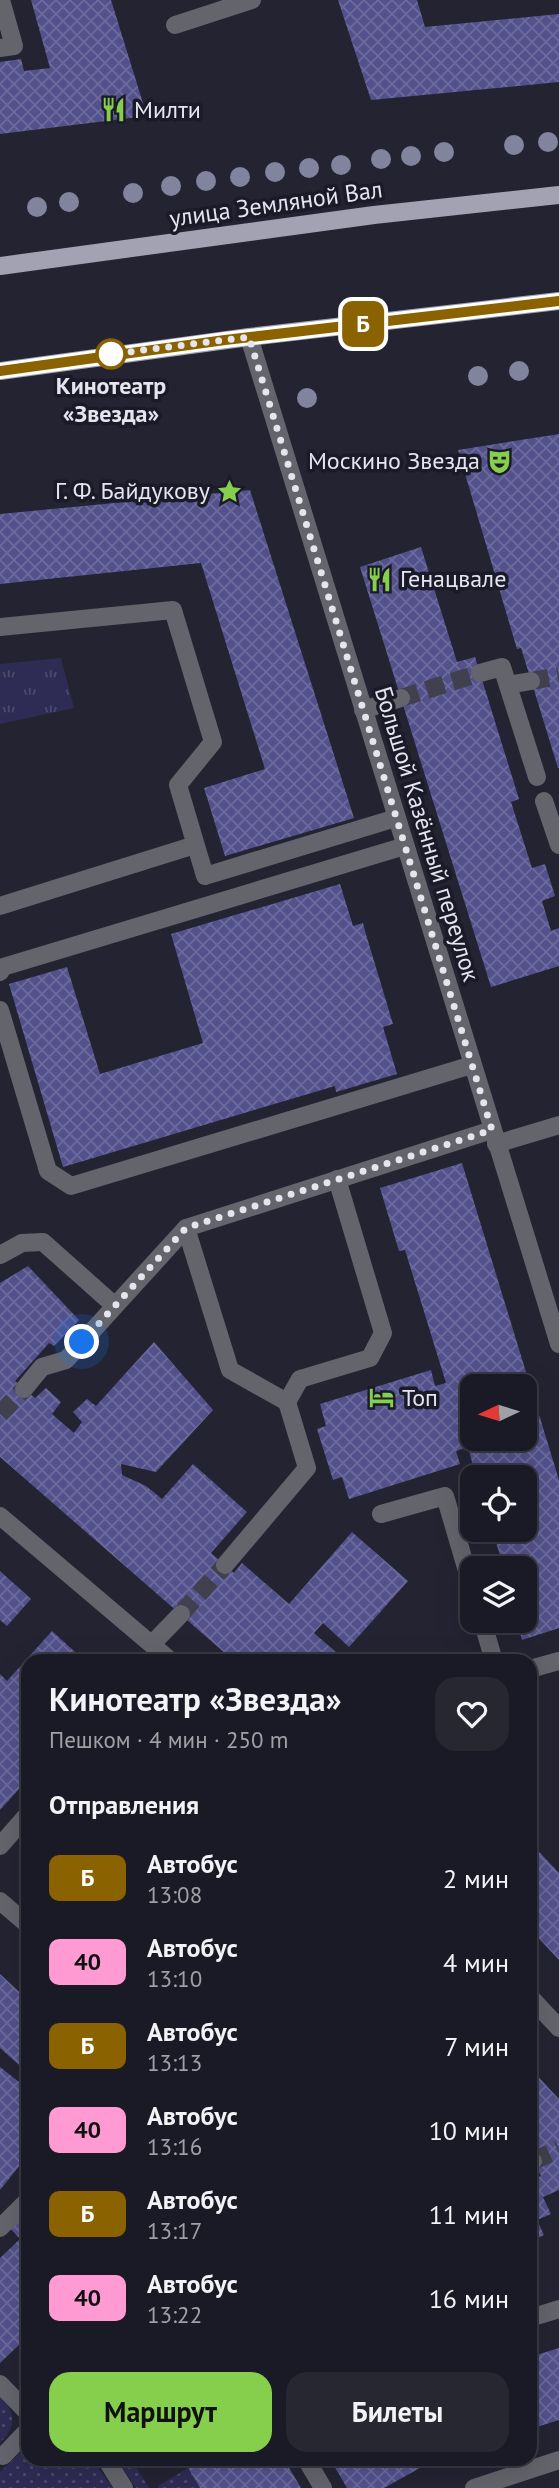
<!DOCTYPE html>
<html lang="ru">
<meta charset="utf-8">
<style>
body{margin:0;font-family:"PT Sans",sans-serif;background:#272732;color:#f1f3f6;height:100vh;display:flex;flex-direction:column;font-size:26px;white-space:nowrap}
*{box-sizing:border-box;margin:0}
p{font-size:23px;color:#9fa1a7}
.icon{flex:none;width:38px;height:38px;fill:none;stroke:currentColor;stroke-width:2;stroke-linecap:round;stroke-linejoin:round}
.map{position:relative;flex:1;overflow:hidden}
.panel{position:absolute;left:21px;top:1654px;width:516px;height:812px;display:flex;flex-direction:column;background:#1a1a26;border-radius:21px;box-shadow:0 7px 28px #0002,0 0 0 2px #383843}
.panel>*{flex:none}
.badge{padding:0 14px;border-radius:10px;font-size:24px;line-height:46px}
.needle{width:46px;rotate:266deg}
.tools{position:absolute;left:460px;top:1374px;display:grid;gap:14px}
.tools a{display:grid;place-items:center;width:77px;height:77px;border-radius:14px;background:#1a1a26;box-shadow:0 7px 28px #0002,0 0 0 2px #383843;font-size:35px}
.you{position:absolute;width:35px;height:35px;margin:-18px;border:5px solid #fff;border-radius:50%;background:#1a73e8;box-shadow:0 0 0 10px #1a73e833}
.map>.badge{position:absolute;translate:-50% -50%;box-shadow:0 0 0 4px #fff}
h2{padding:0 28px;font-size:26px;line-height:63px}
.round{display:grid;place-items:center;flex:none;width:74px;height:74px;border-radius:21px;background:#272732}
.summary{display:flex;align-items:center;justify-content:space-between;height:119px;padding:0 28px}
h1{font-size:33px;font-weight:800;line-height:52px}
.action{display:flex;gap:14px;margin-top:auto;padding:14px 28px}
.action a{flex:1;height:80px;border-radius:21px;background:#86cf4c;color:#111;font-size:28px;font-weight:800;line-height:80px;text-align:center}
.action a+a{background:#272732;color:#f1f3f6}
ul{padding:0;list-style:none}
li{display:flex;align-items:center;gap:21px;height:84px;padding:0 28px}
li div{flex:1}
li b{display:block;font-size:26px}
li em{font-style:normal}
li .badge{min-width:77px;font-weight:700;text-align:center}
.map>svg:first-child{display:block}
</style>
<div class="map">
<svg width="559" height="2488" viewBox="0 0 559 2488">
<defs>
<pattern id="grass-dots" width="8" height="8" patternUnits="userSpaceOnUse" patternTransform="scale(1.75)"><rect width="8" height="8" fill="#2e2c54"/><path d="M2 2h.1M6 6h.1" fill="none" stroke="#4c4a6d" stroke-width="1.8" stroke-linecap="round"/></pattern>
<pattern id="park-tufts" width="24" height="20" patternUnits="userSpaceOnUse" patternTransform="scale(1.75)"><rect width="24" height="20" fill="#2e2c54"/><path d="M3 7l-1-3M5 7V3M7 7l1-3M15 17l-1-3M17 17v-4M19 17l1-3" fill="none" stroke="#4c4a6d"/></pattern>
<pattern id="building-cross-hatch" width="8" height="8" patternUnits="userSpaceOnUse" patternTransform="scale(1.75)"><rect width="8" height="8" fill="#53518b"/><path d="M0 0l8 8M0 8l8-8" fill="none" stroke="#6c6a9c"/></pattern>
</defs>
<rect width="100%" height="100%" fill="#232332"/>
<!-- grass -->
<g fill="url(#grass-dots)">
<path d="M0,2397C17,2413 16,2427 0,2443Z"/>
<path d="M28,2445V2459H92L113,2488H0V2472Z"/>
<path d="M117,2459H131L149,2488H136Z"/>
<path d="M188,2468L200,2488H159L158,2486Z"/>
</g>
<!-- park -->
<path fill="url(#park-tufts)" d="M61,658L74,708L0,724V664Z"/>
<!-- building -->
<g fill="url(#building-cross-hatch)" fill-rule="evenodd">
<path d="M31,0H111L147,116L0,134V62L21,59L24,71L50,68Z"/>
<path d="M338,0H417L425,27L559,14V82L371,100Z"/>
<path d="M559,434V768H558L521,648L517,649L458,450Z"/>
<path d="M250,490L354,818L225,856L204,788L265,769L201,563L0,584V514Z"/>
<path d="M421,547L457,662L475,657L519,799L511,802L532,868L545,864L555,896L542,901L551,931L559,928V966L491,987L360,567Z"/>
<path d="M340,884L353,926L363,923L365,931L393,1024L383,1027L397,1074L336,1092L335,1086L63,1167L9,984L67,967L100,1074L203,1043L171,934Z"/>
<path d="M462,1163L559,1480V1628L522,1640L516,1620H525V1568H504L492,1530H525V1477H476L468,1447L456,1451L460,1464L349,1499L342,1477L333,1480L317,1429L326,1426L320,1404L431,1370L435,1386L446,1383L405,1250L399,1251L380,1188ZM472,1386H525V1438H472Z"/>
<path d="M28,1266L79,1320L54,1346L49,1343L15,1381L35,1398L46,1388L61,1402L52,1414L74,1433L82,1422L73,1412L87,1399L96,1406L154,1342L213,1410L156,1472L121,1464L122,1475L146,1486L162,1499L193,1464L247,1512L211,1553L234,1573L242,1563L289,1604L352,1532L408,1581L349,1647L323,1623L314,1633L345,1660L352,1653L360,1661H234L0,1457V1283Z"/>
<path d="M0,1571L31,1599L7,1626L0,1620Z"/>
<path d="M52,1631L85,1661H28V1779L0,1810V1674L7,1681Z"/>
<path d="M530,1842L559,1873V1960L530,1929Z"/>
<path d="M0,1974L28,2000V2073L0,2048Z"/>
<path d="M0,2067L28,2089V2155L0,2190Z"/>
<path d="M530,2068L559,2099V2190L543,2197L551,2214L537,2220L544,2235L530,2242V2181L541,2176L530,2155Z"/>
<path d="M28,2208V2351L21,2343L0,2363V2258L20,2239L9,2227Z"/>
<path d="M559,2348V2420L530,2429V2357Z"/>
<path d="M183,2459H284L301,2488H200Z"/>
<path d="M330,2459H436L384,2488H347Z"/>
</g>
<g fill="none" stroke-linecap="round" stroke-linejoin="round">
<!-- minor-tunnel -->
<g stroke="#40404e" stroke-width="18" stroke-dasharray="18 9" stroke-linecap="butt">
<path d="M531,681L559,676"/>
<path d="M401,698L480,673"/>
<path d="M0,1414L24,1389"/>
<path d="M181,1614L225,1565"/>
<path d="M533,2161L559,2149"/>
</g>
<!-- minor -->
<g stroke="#63646c" stroke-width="18">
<path d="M175,25L252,0"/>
<path d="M0,48L14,46L1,0"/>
<path d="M249,337L559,1344"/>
<path d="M0,627L173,610L213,742L178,785L205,876L396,818"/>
<path d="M480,673L502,667L537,777"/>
<path d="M508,685L531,681"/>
<path d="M363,710L401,698"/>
<path d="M544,801L559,845"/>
<path d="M0,906L195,845"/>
<path d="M0,972L3,967L405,846"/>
<path d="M0,1010L48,1171L71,1186L472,1065"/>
<path d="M496,1144L559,1125"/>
<path d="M186,1228L230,1370L287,1402"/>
<path d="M0,1255L22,1243L43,1242L115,1306L186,1228L492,1130"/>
<path d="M24,1389L42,1367L66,1360L115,1306"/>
<path d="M381,1514L445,1496L472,1588"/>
<path d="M0,1516L171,1661"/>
<path d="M225,1565L307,1468L287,1402L300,1379L370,1358L383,1333L337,1179"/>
<path d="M482,1620L494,1661"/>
<path d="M152,1644L181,1614"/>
<path d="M530,1669L559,1661"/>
<path d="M0,1846L28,1814"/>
<path d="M0,1901L28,1925"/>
<path d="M530,1997L559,2028"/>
<path d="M530,2162L533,2161"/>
<path d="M0,2228L28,2200"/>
<path d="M530,2318L559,2309"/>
<path d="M0,2384L28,2413"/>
<path d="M3,2456L28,2430"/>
<path d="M106,2459L124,2488"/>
<path d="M306,2459L323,2488"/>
<path d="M474,2488L559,2460"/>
</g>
<!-- major -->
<g stroke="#a2a2b3" stroke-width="18">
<path d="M0,266L374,215L559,195"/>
<path d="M0,371L249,337L559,301"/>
</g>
</g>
<!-- trees -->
<g fill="#82839d">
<circle cx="548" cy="142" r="10"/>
<circle cx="514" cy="145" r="10"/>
<circle cx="444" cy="152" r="10"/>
<circle cx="411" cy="156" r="10"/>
<circle cx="381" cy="159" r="10"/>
<circle cx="341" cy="165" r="10"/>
<circle cx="309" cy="168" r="10"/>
<circle cx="275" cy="172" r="10"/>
<circle cx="240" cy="177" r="10"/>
<circle cx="206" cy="181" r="10"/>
<circle cx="171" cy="186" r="10"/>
<circle cx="133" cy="193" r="10"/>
<circle cx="69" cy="202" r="10"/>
<circle cx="37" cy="207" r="10"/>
<circle cx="519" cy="371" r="10"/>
<circle cx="478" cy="376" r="10"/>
<circle cx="307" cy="398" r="10"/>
</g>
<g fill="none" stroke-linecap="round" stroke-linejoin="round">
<defs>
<path id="line" d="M0,371L225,340L559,301"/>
</defs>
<!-- line casing -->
<use href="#line" stroke="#fff" stroke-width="16"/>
<!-- line -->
<use href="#line" stroke="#8a6200" stroke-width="10"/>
<!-- walk -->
<path stroke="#e4e5ef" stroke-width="7" stroke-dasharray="0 12.6" d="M82,1342L186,1228L492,1130L249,337L104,355L111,354"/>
</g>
<!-- icons -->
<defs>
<symbol id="restaurant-bare" viewBox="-9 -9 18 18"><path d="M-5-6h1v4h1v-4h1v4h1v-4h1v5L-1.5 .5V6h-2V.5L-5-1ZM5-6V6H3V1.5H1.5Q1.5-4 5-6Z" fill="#86cf4c" stroke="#1a1a28" stroke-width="2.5" paint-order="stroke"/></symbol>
<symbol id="theatre-bare" viewBox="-9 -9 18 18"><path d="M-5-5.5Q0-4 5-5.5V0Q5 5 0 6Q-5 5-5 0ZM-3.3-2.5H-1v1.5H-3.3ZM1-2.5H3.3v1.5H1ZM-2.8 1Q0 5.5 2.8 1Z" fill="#86cf4c" stroke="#1a1a28" stroke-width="2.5" paint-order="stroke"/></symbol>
<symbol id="sight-bare" viewBox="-9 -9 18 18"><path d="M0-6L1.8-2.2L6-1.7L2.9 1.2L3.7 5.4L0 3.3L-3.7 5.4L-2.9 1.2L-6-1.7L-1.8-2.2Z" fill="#86cf4c" stroke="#1a1a28" stroke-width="2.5" paint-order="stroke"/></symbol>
<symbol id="hotel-bare" viewBox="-9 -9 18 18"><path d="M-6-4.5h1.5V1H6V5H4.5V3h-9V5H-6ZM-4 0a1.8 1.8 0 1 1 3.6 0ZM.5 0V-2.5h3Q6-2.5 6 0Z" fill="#86cf4c" stroke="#1a1a28" stroke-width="2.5" paint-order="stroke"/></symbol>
</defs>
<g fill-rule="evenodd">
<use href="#restaurant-bare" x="96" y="92" width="35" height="35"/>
<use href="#theatre-bare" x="482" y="444" width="35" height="35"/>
<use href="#sight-bare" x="212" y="474" width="35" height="35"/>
<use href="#restaurant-bare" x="362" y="562" width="35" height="35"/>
<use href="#hotel-bare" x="364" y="1380" width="35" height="35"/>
</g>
<!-- markers -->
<circle fill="#fff" stroke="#8a6200" stroke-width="3.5" cx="111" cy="354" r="14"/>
<g text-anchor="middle" stroke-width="7" stroke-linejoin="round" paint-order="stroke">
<!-- poi labels -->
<g font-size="24" fill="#e4e5ef" stroke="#1a1a28" text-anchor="start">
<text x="134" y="118">Милти</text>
<text x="480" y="469" text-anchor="end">Москино Звезда</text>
<text x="210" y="499" text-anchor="end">Г. Ф. Байдукову</text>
<text x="400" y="587">Генацвале</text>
<text x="402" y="1406">Топ</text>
</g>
<!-- street labels -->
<g font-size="24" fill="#e4e5ef" stroke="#1a1a28">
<text transform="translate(276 204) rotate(-8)" y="8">улица Земляной Вал</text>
<text transform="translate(427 834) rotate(73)" y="8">Большой Казённый переулок</text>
</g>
<!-- stop labels -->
<g font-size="24" font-weight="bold" fill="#e4e5ef" stroke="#1a1a28">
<text x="111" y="394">Кинотеатр<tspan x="111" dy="28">«Звезда»</tspan></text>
</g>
</g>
</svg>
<div class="tools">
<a><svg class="needle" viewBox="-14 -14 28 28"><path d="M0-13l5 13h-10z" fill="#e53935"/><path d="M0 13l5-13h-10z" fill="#9fa1a7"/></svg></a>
<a><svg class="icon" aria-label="locate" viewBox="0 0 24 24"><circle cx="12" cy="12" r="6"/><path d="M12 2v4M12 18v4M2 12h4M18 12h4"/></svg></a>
<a><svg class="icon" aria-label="layers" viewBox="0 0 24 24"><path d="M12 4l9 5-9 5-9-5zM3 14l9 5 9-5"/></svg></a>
</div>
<div class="you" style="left:82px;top:1342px"></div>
<b class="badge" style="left:363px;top:324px;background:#8a6200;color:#fff">Б</b>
<section class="panel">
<div class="summary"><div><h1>Кинотеатр «Звезда»</h1><p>Пешком · 4 мин · 250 m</p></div><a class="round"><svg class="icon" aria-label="heart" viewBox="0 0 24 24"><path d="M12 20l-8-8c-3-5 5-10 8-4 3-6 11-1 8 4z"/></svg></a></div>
<h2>Отправления</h2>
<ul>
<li><span class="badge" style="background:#8a6200;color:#fff">Б</span><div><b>Автобус</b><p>13:08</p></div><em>2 мин</em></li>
<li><span class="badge" style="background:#ff9ad2;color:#111">40</span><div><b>Автобус</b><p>13:10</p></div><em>4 мин</em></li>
<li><span class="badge" style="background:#8a6200;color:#fff">Б</span><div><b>Автобус</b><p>13:13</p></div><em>7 мин</em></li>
<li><span class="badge" style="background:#ff9ad2;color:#111">40</span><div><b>Автобус</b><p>13:16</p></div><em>10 мин</em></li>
<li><span class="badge" style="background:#8a6200;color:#fff">Б</span><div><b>Автобус</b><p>13:17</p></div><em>11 мин</em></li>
<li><span class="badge" style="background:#ff9ad2;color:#111">40</span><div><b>Автобус</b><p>13:22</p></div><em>16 мин</em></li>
</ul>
<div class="action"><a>Маршрут</a><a>Билеты</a></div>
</section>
</div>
